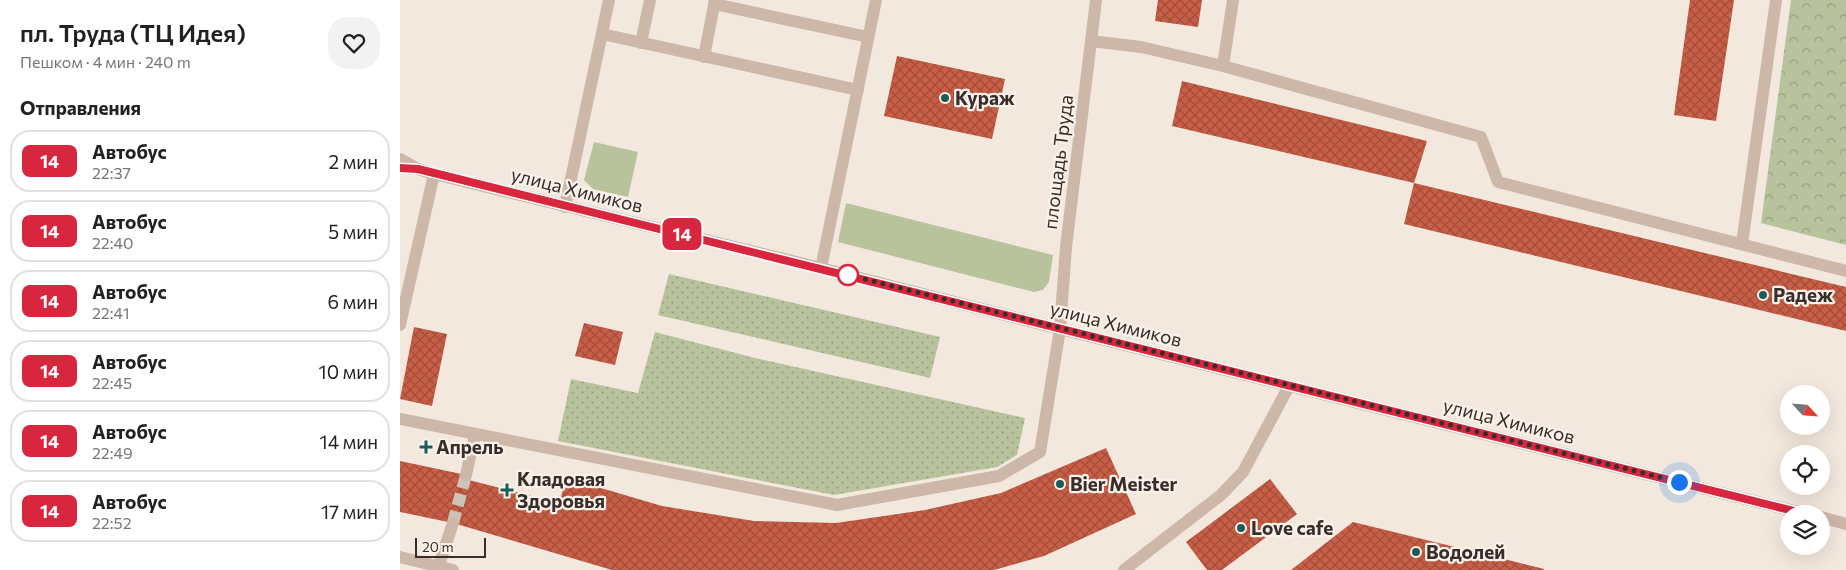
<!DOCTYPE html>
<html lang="ru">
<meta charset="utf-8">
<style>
body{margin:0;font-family:Commissioner,sans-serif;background:#f2f2f2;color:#222;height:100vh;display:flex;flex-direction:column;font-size:19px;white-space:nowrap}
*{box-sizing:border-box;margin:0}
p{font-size:16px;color:#767676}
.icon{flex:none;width:28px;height:28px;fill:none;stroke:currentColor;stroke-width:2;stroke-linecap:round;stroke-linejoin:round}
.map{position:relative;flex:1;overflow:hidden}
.side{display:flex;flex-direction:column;background:#fff;width:400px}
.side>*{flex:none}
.badge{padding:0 10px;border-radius:8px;font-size:18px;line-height:32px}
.needle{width:32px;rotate:116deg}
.buttons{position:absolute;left:1380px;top:385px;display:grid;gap:10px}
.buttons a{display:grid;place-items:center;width:50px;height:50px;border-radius:50%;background:#fff;box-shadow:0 5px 20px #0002;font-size:25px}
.scale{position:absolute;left:15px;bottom:12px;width:71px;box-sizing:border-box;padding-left:5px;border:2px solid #392d29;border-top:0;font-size:14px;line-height:18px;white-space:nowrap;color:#392d29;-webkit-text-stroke:4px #faf2ea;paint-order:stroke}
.you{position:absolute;width:25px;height:25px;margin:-12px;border:4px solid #fff;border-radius:50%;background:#1a73e8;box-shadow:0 0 0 8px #1a73e833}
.map>.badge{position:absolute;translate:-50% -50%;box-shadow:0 0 0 2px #fff}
h2{padding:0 20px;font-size:19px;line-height:45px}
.round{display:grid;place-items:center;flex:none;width:52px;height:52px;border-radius:20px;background:#f2f2f2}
.headline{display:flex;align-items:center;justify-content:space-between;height:85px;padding:0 20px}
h1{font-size:24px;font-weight:600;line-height:38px}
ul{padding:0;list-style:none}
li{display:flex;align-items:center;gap:15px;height:62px;margin:0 10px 8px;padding:0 10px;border:2px solid #e0e0e0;border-radius:20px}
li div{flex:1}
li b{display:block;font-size:19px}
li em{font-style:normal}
li .badge{min-width:55px;font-weight:700;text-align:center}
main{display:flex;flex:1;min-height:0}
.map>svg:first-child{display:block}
</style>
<main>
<section class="side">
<div class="headline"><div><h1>пл. Труда (ТЦ Идея)</h1><p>Пешком · 4 мин · 240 m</p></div><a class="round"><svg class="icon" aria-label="heart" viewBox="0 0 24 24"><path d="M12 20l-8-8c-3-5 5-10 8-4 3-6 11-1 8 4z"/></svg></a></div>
<h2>Отправления</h2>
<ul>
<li><span class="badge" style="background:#d7263d;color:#fff">14</span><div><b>Автобус</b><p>22:37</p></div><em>2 мин</em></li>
<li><span class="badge" style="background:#d7263d;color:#fff">14</span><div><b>Автобус</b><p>22:40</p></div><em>5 мин</em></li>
<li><span class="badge" style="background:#d7263d;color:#fff">14</span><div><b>Автобус</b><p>22:41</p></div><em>6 мин</em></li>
<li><span class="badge" style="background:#d7263d;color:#fff">14</span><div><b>Автобус</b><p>22:45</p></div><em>10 мин</em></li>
<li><span class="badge" style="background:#d7263d;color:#fff">14</span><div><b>Автобус</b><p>22:49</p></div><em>14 мин</em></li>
<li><span class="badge" style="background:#d7263d;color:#fff">14</span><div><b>Автобус</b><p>22:52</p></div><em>17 мин</em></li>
</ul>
</section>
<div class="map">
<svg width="1446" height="570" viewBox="0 0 1446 570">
<defs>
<pattern id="forest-crowns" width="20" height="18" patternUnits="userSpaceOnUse" patternTransform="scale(1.25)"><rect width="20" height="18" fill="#b8c39d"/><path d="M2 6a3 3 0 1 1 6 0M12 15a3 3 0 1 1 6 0" fill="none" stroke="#979f80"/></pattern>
<pattern id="park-dots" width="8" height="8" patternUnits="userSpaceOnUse" patternTransform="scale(1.25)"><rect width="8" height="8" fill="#b8c39d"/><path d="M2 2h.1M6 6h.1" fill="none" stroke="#979f80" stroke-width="1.8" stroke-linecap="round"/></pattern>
<pattern id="building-cross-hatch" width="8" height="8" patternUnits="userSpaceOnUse" patternTransform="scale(1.25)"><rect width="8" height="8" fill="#c85e46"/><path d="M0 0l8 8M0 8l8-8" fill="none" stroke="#a34e3a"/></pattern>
</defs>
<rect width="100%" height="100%" fill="#f3e8dd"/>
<!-- green -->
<g fill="#b8c39d">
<path d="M194,142L238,152L228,197L193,189L184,180Z"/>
<path d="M446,203L653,255L649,282L643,290L634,292L438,242Z"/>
</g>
<!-- forest -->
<path fill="url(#forest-crowns)" d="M1391,0H1446V245L1361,223Z"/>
<!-- park -->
<g fill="url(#park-dots)">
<path d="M269,274L540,337L530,378L258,315Z"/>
<path d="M255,332L355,358L625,418L617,455L597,467L434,495L158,441L171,379L238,393Z"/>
</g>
<!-- building -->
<g fill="url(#building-cross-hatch)">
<path d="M758,0H802L798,27L755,21Z"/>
<path d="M1290,0H1334L1316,121L1274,115Z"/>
<path d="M497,56L605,79L592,139L484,116Z"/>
<path d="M782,81L1027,141L1014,183L1446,287V331L1004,224L1014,183L772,126Z"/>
<path d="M184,323L223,332L215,365L175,356Z"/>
<path d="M14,327L47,334L32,406L0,399Z"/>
<path d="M706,448L736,514L644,556L594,570H212L53,523L0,512V461L66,475L65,479L159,503L167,478L262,506L354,521L436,523L525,510L601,493Z"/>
<path d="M870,479L897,514L822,570H807L786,542Z"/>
<path d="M953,522L1144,569V570H891Z"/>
</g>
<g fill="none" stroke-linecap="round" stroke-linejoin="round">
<!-- minor-tunnel -->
<path stroke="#cec3b9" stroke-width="12" stroke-dasharray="12 6" stroke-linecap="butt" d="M53,523L66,475"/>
<!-- minor -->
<g stroke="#ccb7a9" stroke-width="12">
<path d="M314,4L468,37"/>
<path d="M202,34L458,90"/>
<path d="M691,41L741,47L823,66L1081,137L1098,182L1446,271"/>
<path d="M241,43L250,0"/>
<path d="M304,57L315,0"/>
<path d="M823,66L833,0"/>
<path d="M0,159L18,169L34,174L421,268L660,329L1406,514"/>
<path d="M165,207L209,0"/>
<path d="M1342,244L1376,0"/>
<path d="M421,268L476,0"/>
<path d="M0,325L34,174"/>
<path d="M0,419L437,505L599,476L640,452L660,329L666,247L696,0"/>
<path d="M66,475L75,435"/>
<path d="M1421,517L1446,524"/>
<path d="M0,557L53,570"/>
<path d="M39,565L53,523"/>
<path d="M724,570L821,495L843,472L889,386"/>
</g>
</g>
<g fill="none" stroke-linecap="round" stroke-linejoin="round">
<defs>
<path id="line" d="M0,168L18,169L1406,514"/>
</defs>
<!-- line casing -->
<use href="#line" stroke="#fff" stroke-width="11"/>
<!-- line -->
<use href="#line" stroke="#d7263d" stroke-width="8"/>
<!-- walk -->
<path stroke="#392d29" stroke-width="5" stroke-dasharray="0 9" d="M448,275L1279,482"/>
</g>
<!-- markers -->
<g fill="#1d5b5b" stroke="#faf2ea" stroke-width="2">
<circle cx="545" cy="98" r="5"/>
<circle cx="1363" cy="295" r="5"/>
<path d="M23.5 439.5h5v5h5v5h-5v5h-5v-5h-5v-5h5z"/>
<circle cx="660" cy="484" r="5"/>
<path d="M104.5 482.5h5v5h5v5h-5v5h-5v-5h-5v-5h5z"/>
<circle cx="841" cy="528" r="5"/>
<circle cx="1016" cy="552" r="5"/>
</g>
<circle fill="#fff" stroke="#d7263d" stroke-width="2.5" cx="448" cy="275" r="10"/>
<g text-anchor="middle" stroke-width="4.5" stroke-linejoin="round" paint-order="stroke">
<!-- poi labels -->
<g font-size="19" font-weight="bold" fill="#392d29" stroke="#faf2ea" text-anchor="start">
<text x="555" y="105">Кураж</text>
<text x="1373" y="302">Радеж</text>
<text x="36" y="454">Апрель</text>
<text x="117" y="486">Кладовая<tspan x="117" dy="22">Здоровья</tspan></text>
<text x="670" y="491">Bier Meister</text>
<text x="851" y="535">Love cafe</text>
<text x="1026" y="559">Водолей</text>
</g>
<!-- street labels -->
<g font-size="19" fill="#392d29" stroke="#faf2ea">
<text transform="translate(658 162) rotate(-83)" y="7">площадь Труда</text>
<text transform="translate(177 190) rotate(14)" y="7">улица Химиков</text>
<text transform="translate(716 324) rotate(14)" y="7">улица Химиков</text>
<text transform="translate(1109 421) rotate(14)" y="7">улица Химиков</text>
</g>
</g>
</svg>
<div class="buttons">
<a><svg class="needle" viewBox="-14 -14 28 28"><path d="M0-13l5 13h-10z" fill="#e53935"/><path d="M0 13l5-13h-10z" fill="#767676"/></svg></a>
<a><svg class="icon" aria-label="locate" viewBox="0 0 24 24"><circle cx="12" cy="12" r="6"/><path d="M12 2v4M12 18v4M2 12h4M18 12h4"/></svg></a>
<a><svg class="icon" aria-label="layers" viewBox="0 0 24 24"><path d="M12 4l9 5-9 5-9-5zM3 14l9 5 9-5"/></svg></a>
</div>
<div class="scale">20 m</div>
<div class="you" style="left:1279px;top:482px"></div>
<b class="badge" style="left:282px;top:234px;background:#d7263d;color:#fff">14</b>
</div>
</main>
